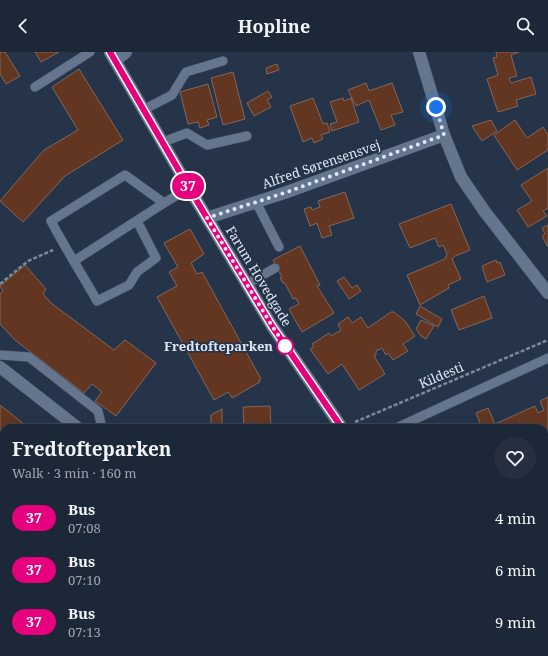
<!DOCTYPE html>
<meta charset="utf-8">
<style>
body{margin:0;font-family:"Noto Serif",serif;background:#252f3f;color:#f1f3f6;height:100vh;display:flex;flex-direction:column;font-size:15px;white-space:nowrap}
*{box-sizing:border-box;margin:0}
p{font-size:13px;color:#a0a5ad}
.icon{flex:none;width:22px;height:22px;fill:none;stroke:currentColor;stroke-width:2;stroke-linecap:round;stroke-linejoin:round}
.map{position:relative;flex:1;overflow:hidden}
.details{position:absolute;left:0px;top:372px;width:548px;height:232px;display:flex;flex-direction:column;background:#1c2737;border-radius:12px 12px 0 0;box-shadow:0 4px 16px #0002,0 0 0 1px #3a4452}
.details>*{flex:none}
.badge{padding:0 8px;border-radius:13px;font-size:14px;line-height:26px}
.you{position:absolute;width:20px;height:20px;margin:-10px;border:3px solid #fff;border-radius:50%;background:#1a73e8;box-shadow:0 0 0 6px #1a73e833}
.map>.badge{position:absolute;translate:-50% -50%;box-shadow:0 0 0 2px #fff}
.round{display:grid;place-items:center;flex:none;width:42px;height:42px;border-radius:21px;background:#252f3f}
.summary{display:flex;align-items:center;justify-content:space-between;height:68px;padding:0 12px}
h1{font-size:19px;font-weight:700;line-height:30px}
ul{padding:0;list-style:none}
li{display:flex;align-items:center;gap:12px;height:52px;padding:0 12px}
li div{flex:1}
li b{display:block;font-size:15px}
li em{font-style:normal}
li .badge{min-width:44px;font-weight:700;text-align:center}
header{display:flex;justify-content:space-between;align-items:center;height:52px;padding:0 12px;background:#1c2737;font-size:18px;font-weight:700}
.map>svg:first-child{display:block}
</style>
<header><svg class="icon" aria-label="back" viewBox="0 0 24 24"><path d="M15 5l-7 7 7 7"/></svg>Hopline<svg class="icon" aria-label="search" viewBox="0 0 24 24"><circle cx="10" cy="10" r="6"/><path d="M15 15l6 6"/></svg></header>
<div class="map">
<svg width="548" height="604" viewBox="0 0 548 604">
<rect width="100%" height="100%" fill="#253449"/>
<!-- green -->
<path fill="#4a542d" d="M548,418V494L544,495V419Z"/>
<!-- building -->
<g fill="#633621" stroke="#84675a">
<path d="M0,0H5L20,24L6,32L0,22Z"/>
<path d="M35,0H59L41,10Z"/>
<path d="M496,0H519L511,3L517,24L509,26L511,31L531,25L536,42L516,48L518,54L498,60L487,27L498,23L493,6L497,5Z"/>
<path d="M277,12L279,18L267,22L266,16Z"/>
<path d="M79,17L123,88L65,124L23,170L0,149L44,98L78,78L52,35Z"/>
<path d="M233,20L245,67L223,73L211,26Z"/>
<path d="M366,31L369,39L392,31L403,60L391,63L395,73L381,78L369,48L356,54L348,38Z"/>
<path d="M208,32L217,65L207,68L209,73L200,76L198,70L188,72L180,40Z"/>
<path d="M268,39L272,45L267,48L271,55L254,64L247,51Z"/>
<path d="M313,46L323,72L327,71L330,80L321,83L323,87L314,91L312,86L303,90L290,54Z"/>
<path d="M343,46L344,49L351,46L359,70L332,79L330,72L337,70L330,50Z"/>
<path d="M491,68L497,79L482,89L472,74Z"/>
<path d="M515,68L527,86L543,75L548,83V98L517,118L494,83Z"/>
<path d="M548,116V156L543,159L547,164L528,175L517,158L532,149L521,133Z"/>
<path d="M345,140L354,166L329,174L332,183L322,186L317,171L310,174L304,157L311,155L312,158L320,155L318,149Z"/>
<path d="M451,152L470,198L455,204L452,207L461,227L448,233L449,236L420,253L407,223L445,207L447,202L443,193L439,195L435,186L410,196L399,172Z"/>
<path d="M548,173V195L542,184L545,182L542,176Z"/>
<path d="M190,177L204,202L191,211L197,222L202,220L261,327L259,328L260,330L232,346L228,340L214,348L157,245L177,234L169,220L178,215L164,191Z"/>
<path d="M300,194L320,233L317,234L334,261L302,280L289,257L299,252L296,246L293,247L285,231H283L280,226L282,225L273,208Z"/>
<path d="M496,208L497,211L500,210L505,223L487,230L482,214Z"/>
<path d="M25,213L46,237L43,242L51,251L114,298L125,288L156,311L116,364L95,349L102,340L92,332L84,341L15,288L0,272V242L3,239L0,234Z"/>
<path d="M344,225L352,236L357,233L361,239L349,247L337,229Z"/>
<path d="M484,244L492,266L459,278L451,258Z"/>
<path d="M420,254L442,267L438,275L416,262Z"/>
<path d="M391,260H394L405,269L415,284L403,292L408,299L393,308L388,301L386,303L382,296L376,299V303L374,304L385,322L359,338L342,312L328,322L310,297L314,295L312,292L329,281L331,284L341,278L338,272L348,265L352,271L361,265L368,276Z"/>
<path d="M421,268L434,274L426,287L421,284L416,277Z"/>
<path d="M548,345V390L544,391V376H468L480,371L476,361L488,356L495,372L535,354L538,361L544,358L540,349Z"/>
<path d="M0,353L23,371L20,376H4V380L0,385Z"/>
<path d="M270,354L271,376H244L243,355Z"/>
<path d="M222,357V376H211V363Z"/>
<path d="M0,421L4,424V451L0,448Z"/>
<path d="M548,502V537L544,539V503Z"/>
<path d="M121,600H152L150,604H119Z"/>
<path d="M242,600H270L269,604H253Z"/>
</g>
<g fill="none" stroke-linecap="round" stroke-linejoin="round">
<defs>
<g id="service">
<path d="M35,35L90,0"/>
<path d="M145,57L172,43L186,20L223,9"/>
<path d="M163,90L187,81L207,93L247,84"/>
<path d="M256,150L279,195"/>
<path d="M137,169L156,206L137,220L129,233L97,249C82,222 65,196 51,169L125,123L164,151"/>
<path d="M74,209L164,151L189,136"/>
<path d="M247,232L275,216"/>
<path d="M0,303L29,305L98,359L102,376"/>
<path d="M396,376L548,306"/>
</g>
<g id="minor">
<path d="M419,0L444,83L461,125L485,160L548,241"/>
<path d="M115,9L126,0"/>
<path d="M207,166L287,140L444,83"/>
<path d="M0,315L78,376"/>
</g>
<g id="tertiary">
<path d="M110,0L189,136L272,274L342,376"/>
<path d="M427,600L428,604"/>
</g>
</defs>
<!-- service casing -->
<use href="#service" stroke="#435062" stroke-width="10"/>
<!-- minor casing -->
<use href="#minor" stroke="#435062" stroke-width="13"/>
<!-- tertiary casing -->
<use href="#tertiary" stroke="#435062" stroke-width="13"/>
<!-- path -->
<g stroke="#7c899a" stroke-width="2.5" stroke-dasharray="4 2" stroke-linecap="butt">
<path d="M0,232L28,209L53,198"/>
<path d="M355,370L548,288"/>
</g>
<!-- service -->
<use href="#service" stroke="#64758d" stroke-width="9"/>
<!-- minor -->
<use href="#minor" stroke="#64758d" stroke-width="12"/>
<!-- tertiary -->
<use href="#tertiary" stroke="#64758d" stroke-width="12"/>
</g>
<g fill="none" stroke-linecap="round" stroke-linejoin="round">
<defs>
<path id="line" d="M110,0L189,136L272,274L342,376"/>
</defs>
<!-- line casing -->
<use href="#line" stroke="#fff" stroke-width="9"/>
<!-- line -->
<use href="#line" stroke="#e6007e" stroke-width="6"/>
<!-- walk -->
<path stroke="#dee8f5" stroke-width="4" stroke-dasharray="0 7.2" d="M285,294L290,300L272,274L207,166L287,140L444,83L436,55"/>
</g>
<!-- markers -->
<circle fill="#fff" stroke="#e6007e" stroke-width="2" cx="285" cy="294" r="8"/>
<g text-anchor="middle" stroke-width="3.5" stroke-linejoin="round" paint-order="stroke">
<!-- street labels -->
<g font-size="13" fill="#dee8f5" stroke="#253449">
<text transform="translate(321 112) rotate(-19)" y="5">Alfred Sørensensvej</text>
<text transform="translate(259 224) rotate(59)" y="5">Farum Hovedgade</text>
<text transform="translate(441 323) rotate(-23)" y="5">Kildesti</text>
</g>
<!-- stop labels -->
<g font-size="13" font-weight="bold" fill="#dee8f5" stroke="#253449" text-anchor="end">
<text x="273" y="299">Fredtofteparken</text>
</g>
</g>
</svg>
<div class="you" style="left:436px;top:55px"></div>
<b class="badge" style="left:188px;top:134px;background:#e6007e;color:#fff">37</b>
<section class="details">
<div class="summary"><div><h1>Fredtofteparken</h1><p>Walk · 3 min · 160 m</p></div><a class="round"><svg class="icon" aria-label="heart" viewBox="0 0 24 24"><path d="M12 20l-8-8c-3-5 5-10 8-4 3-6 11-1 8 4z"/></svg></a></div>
<ul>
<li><span class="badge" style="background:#e6007e;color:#fff">37</span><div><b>Bus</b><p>07:08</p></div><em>4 min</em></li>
<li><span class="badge" style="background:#e6007e;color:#fff">37</span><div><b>Bus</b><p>07:10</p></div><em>6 min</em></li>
<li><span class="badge" style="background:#e6007e;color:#fff">37</span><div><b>Bus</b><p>07:13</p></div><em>9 min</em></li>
</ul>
</section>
</div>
